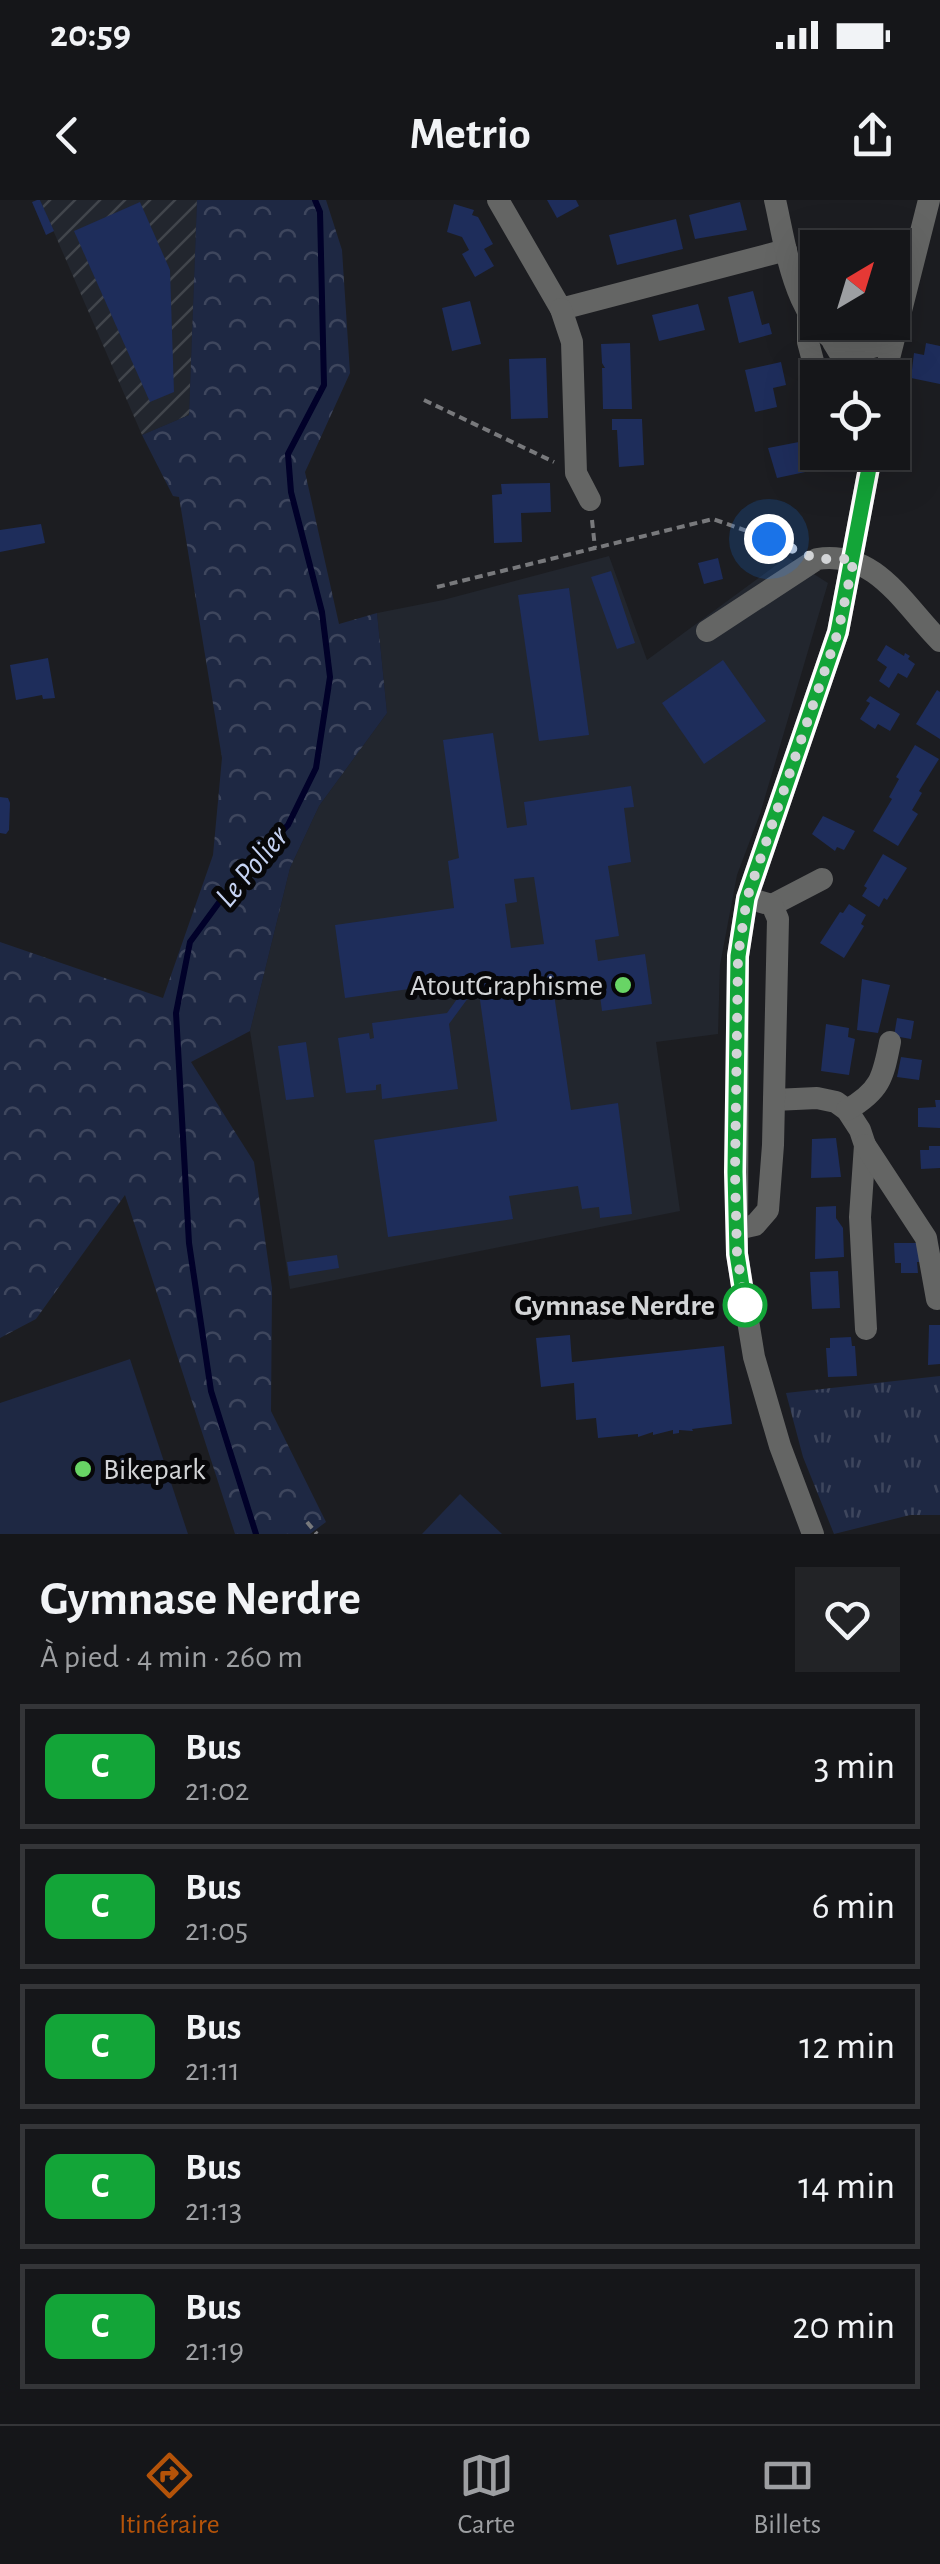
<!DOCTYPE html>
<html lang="fr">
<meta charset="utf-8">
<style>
body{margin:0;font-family:"Alegreya Sans",sans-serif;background:#222326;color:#f1f3f6;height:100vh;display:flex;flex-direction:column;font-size:38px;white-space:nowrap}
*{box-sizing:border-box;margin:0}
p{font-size:32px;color:#9d9fa2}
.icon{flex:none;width:55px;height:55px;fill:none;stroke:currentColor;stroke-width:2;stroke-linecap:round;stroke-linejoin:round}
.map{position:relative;height:1334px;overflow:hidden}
.drawer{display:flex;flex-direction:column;background:#151619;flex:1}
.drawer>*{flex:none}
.badge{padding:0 20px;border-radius:15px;font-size:35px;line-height:65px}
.needle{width:65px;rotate:38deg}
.tools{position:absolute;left:800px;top:30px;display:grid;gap:20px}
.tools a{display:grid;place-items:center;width:110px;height:110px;border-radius:0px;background:#151619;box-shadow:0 10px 40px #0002,0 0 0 2px #343538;font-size:50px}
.you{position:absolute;width:50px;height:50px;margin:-25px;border:8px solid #fff;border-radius:50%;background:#1a73e8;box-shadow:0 0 0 15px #1a73e833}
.map>.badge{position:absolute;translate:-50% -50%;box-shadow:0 0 0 5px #fff}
.round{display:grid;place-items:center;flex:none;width:105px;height:105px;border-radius:0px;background:#222326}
.head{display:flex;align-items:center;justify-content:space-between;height:170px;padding:0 40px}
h1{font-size:48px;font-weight:600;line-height:75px}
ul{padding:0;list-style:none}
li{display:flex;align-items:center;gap:30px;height:125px;margin:0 20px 15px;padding:0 20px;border:5px solid #343538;border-radius:0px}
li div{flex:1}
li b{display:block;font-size:38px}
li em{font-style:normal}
li .badge{min-width:110px;font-weight:700;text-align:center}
.status{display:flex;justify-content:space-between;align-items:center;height:70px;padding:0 50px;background:#151619;direction:ltr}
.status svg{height:28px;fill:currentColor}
header{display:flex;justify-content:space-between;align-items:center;height:130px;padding:0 40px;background:#151619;font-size:45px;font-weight:600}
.tab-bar{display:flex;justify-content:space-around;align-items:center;height:140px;border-top:2px solid #343538;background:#151619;font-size:28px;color:#9d9fa2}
.tab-bar a{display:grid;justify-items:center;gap:5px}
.tab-bar .active{color:#b45309}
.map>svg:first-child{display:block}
</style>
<div class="status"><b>20:59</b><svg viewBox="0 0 49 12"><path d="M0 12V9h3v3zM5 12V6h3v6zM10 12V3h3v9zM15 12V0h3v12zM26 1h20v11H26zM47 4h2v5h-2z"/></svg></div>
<header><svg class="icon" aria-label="back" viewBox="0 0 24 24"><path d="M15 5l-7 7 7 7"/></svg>Metrio<svg class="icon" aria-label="share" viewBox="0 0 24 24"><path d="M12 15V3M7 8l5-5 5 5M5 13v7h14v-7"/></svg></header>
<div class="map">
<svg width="940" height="1334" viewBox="0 0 940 1334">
<defs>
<pattern id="industrial-furrows" width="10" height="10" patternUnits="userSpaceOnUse" patternTransform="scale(2.5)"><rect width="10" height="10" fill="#22262e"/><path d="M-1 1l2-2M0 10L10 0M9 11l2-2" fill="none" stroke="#41454c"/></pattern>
<pattern id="grass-tufts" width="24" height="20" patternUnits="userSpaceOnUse" patternTransform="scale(2.5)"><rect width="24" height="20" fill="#1e2843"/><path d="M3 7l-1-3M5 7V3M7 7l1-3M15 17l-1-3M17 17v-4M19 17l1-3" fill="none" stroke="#3e465d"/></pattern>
<pattern id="forest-crowns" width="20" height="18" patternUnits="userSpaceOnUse" patternTransform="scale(2.5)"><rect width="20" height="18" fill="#1e2843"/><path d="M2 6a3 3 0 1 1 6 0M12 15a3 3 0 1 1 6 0" fill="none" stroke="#3e465d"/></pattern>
</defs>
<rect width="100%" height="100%" fill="#1c1d21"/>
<!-- built -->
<path fill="#22262e" d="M609,356L647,460L787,357L828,383L760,614L737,675L720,765L718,834L656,842L680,1011L290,1089L250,831L290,668L319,606L387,513L377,413L443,400Z"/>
<!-- industrial -->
<path fill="url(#industrial-furrows)" d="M40,0H197L189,215L142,235Z"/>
<!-- grass -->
<path fill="url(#grass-tufts)" d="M940,1176V1315H910L834,1334L803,1257L786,1193Z"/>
<!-- forest -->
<path fill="url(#forest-crowns)" d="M197,0H326L342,50L350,173L305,272L339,424L377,413L387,513L319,606L290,668L250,831L191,862L254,962L272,1088L271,1211L326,1322L310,1334H235L125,995L36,1119L0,1138V742L163,798L213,655L222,558L179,297L173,296L142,235L189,215Z"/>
<!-- garden -->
<g fill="#1e2843">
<path d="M130,1159L188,1334H0V1203Z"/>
<path d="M460,1294L502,1334H422Z"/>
</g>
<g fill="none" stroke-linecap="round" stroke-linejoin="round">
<!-- stream -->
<path stroke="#010129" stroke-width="6" d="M256,1334L211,1191L189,1043L176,813L190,742L237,678L288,625L316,568L330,477L322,412L291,292L288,254L324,185L320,12L315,0"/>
</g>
<!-- building -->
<g fill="#1e2d5b" fill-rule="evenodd">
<path d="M37,0H40L54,31L46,35L32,2Z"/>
<path d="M547,0H576L579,6L557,18Z"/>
<path d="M140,2L170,70L174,192L150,202L74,31Z"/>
<path d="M740,2L747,30L695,39L689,15Z"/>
<path d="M454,4L474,10L472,15L478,17L493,44L484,49L494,66L475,77L462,54L469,50L462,37L447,32Z"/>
<path d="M676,19L683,49L617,65L609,35Z"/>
<path d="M753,91L762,125L769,123L772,134L739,143L728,97Z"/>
<path d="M470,101L481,144L452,151L442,108Z"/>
<path d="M698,104L705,130L659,141L652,115Z"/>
<path d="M630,143L632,209H603L602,168H605L602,163L601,144Z"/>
<path d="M926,143L940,146V184L911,178L914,153L924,155Z"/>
<path d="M546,158L548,218L511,219L509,159Z"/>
<path d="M781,162L786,185L773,188L777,207L755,212L745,170Z"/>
<path d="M612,219H642L644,265L619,267L617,230H612Z"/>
<path d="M804,241L810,271L777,278L768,248Z"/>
<path d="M550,283L551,312L521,313L522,342L494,343L492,295L502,294L501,284Z"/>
<path d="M41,324L45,343L0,352V330Z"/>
<path d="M718,358L723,379L704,384L698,363Z"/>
<path d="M611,371L635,443L617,449L591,377Z"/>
<path d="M569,388L589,535L539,541L518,395Z"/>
<path d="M886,445L904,456L905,453L910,456L908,459L915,464L907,478L898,473L889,488L879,481L887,467L877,460Z"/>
<path d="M48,458L55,498L43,499L42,495L16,500L10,465Z"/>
<path d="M723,460L766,521L704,564L662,503Z"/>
<path d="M937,490L940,492V539L916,524Z"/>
<path d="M870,496L900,514L890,531L878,524L875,529L860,519L870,503L866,501Z"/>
<path d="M493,533L507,628L527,625L524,602L631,586L634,607L624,608L631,662L608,666L619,736L595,740L598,761L645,754L652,804L602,811L599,788L554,794L571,910L618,903L632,1014L600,1018L599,1007L582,1009L578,986L509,996L513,1019L388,1037L374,940L497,921L479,793L471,794L449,824L458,889L382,899L381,884L376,885V890L346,893L338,838L369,833L370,839L374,838L372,823L447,813L467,785L466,781L345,798L335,725L454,708L448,661L459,658L443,540ZM534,677L544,744L511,748L505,704L517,702L514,679Z"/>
<path d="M915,545L939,559L919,591L922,593L912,610L918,614L898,646L873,631L892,599L889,597L899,579L896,577Z"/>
<path d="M0,597L8,598L10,603L9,630L6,634L0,633Z"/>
<path d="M823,616L855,631L844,650L837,647L835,651L812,634Z"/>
<path d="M883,654L907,668L887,700L884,698L879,707L862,696L867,688L864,686Z"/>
<path d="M849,704L866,715L861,724L864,726L844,758L820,743L840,712L843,713Z"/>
<path d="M862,779L890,785L878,833L857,830Z"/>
<path d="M897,818L914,821L911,839L894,836Z"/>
<path d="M826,824L849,828L848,837L855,839L849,875L821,871Z"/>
<path d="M306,842L314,897L286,900L278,846Z"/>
<path d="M901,857L922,860L919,880L897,877Z"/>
<path d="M935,900H940V928L918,927V908L936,907Z"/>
<path d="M836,938L841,977L811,978L812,939Z"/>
<path d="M929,946H940V968L921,969L920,950H929Z"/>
<path d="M836,1006V1018L843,1028L844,1057L815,1059L816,1007Z"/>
<path d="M894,1043H921L922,1062H917L918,1073H901V1063H895Z"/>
<path d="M337,1055L339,1068L289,1076L287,1062Z"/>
<path d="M838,1071L840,1108L812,1109L810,1072Z"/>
<path d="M929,1125H940V1164L928,1165Z"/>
<path d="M570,1135L572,1162L724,1146L732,1224L692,1229L693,1231L679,1230V1233L673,1234V1230L653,1235V1232L638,1237V1234L598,1238L596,1218L576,1220L574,1183L541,1187L536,1138Z"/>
<path d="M851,1137L852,1146H855L857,1176L828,1177L826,1148H830V1138Z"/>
</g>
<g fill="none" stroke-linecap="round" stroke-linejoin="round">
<!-- path -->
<g stroke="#78797c" stroke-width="4" stroke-dasharray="8 5" stroke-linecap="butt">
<path d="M424,200L554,262"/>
<path d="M592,320L595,348"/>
<path d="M437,387L713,319L795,348"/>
<path d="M307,1322L317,1334"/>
</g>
<!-- minor -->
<g stroke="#646564" stroke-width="22">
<path d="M498,0L561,109L786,50"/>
<path d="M775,0C786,47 796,136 852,147C870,151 881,146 894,133"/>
<path d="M561,109L572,142L576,273L590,300"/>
<path d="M808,117V142L818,180"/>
<path d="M833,142L855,178"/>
<path d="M884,178L929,0"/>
<path d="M707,431L817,359C876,350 903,404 940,441"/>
<path d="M772,705L822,679"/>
<path d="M774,900L817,898L836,902L847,910L860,930L865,945L860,1017L866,1129"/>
<path d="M847,910C880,891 883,878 890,842"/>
<path d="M865,945L926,1038L937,1099"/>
<path d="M737,1029L755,1025L768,1010L773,945L778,719L772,705L747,698"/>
<path d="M813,1334L780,1246L754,1157L737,1054L738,756L747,698L838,432L872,252"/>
</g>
</g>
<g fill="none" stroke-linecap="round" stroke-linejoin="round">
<defs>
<path id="line" d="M745,1105L737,1054L735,972L738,756L747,698L838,432L872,252"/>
</defs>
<!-- line casing -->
<use href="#line" stroke="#fff" stroke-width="22"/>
<!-- line -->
<use href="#line" stroke="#13a538" stroke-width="15"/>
<!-- walk -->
<path stroke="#d2d4d6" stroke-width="10" stroke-dasharray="0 18" d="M745,1105L737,1054L735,972L738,756L747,698L838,432L854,359H817L769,339"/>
</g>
<!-- markers -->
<g fill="#68d465" stroke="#070709" stroke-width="4">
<circle cx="623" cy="785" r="10"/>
<circle cx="83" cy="1269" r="10"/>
</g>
<circle fill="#fff" stroke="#13a538" stroke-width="5" cx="745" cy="1105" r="20"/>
<g text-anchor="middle" stroke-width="10" stroke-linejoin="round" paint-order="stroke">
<!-- poi labels -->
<g font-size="30" fill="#d2d4d6" stroke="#070709" text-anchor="end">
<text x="603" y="795">AtoutGraphisme</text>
<text x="103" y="1279" text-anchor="start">Bikepark</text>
</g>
<!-- stop labels -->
<g font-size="30" font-weight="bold" fill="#d2d4d6" stroke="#070709" text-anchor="end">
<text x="715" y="1115">Gymnase Nerdre</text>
</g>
<!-- water labels -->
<g font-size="32" font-style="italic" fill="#c6d3f3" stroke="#070709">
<text transform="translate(251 666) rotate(-50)" y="11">Le Polier</text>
</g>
</g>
</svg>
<div class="tools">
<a><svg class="needle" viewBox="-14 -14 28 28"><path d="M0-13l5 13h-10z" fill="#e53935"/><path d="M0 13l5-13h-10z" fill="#9d9fa2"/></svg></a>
<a><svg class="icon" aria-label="locate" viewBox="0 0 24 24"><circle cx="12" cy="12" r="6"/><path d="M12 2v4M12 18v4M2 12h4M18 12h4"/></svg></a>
</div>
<div class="you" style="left:769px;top:339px"></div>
</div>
<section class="drawer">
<div class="head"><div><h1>Gymnase Nerdre</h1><p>À pied · 4 min · 260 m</p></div><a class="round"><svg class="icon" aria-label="heart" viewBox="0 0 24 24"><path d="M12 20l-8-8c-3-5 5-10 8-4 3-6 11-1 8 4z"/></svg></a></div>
<ul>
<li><span class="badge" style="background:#13a538;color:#fff">C</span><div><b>Bus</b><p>21:02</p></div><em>3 min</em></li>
<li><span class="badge" style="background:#13a538;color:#fff">C</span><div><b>Bus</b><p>21:05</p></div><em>6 min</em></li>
<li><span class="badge" style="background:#13a538;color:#fff">C</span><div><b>Bus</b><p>21:11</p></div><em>12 min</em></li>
<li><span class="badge" style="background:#13a538;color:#fff">C</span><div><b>Bus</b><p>21:13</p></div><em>14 min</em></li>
<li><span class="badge" style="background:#13a538;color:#fff">C</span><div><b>Bus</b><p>21:19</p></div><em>20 min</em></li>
</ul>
</section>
<nav class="tab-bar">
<a class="active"><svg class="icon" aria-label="directions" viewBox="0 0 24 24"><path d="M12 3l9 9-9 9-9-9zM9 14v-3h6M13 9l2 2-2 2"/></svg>Itinéraire</a>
<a><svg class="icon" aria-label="map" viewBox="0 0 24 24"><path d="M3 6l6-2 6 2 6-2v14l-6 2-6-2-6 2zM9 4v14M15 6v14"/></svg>Carte</a>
<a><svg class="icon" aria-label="tickets" viewBox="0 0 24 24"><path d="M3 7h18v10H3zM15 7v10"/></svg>Billets</a>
</nav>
